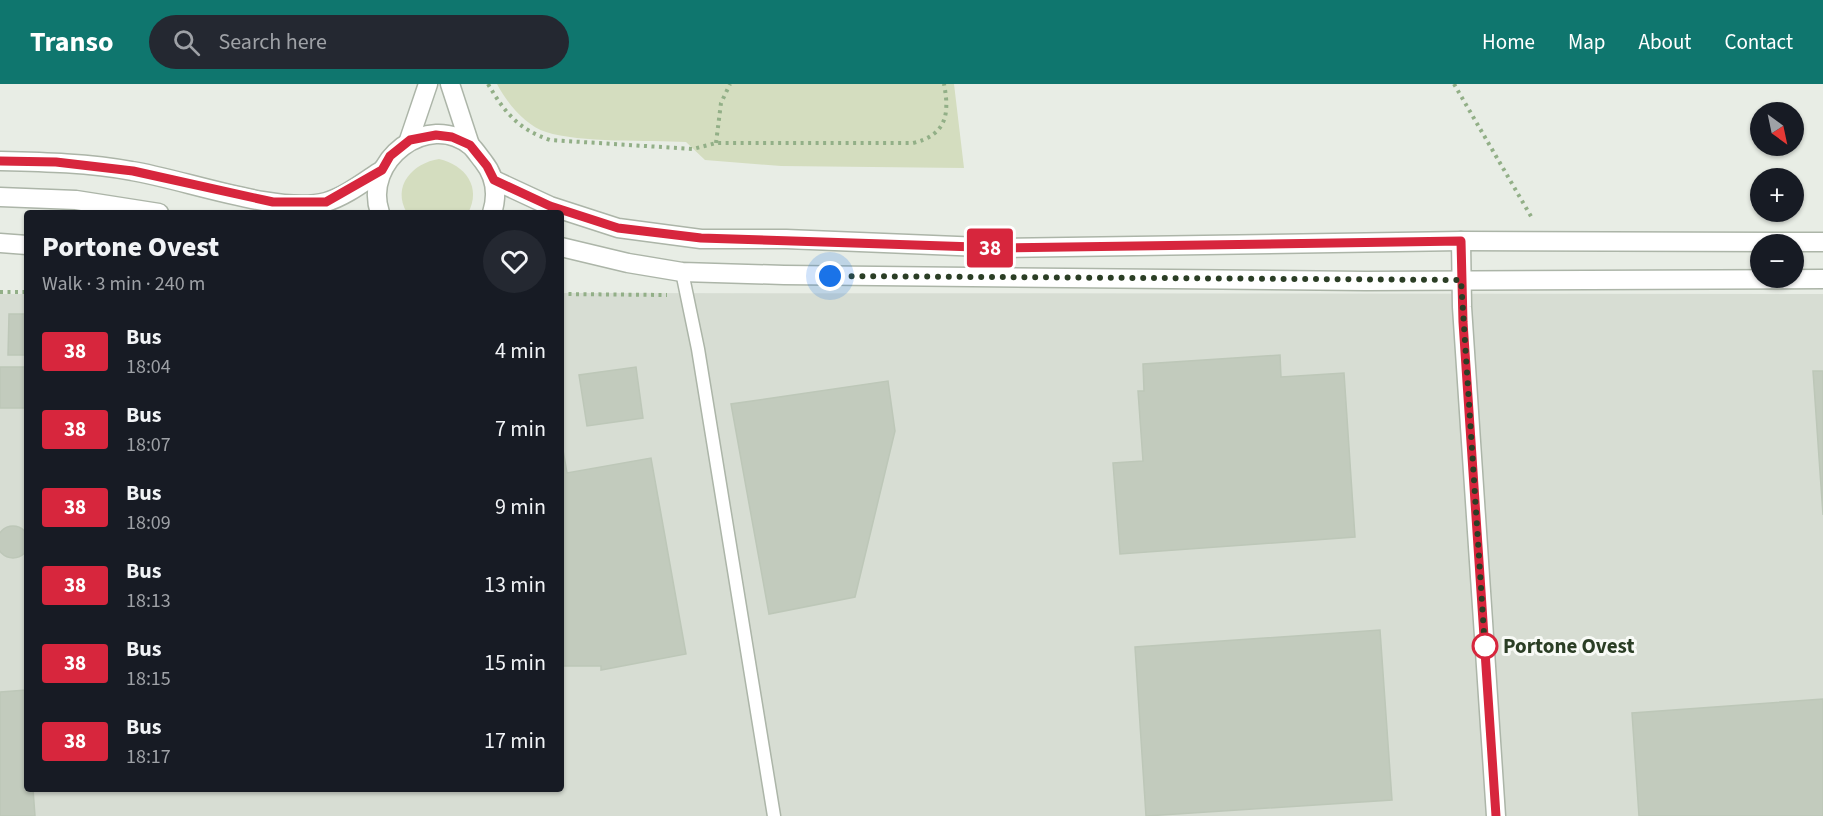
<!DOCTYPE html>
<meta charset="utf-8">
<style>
body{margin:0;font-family:"Source Sans 3",sans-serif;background:#242831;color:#f1f3f6;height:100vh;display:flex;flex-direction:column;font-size:22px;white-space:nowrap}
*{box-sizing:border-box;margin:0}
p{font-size:20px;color:#9ea1a6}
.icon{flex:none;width:33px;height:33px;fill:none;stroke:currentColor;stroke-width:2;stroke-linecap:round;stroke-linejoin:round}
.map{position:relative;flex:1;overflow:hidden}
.panel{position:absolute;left:24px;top:126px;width:540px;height:582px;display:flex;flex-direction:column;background:#171b24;border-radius:6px;box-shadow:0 2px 4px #0004}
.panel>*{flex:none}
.badge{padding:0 12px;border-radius:4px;font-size:21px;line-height:39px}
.needle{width:39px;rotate:147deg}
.buttons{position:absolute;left:1750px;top:18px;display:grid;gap:12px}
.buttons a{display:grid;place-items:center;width:54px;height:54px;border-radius:50%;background:#171b24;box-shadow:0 2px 4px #0004;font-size:30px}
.you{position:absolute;width:30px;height:30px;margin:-15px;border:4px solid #fff;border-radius:50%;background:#1a73e8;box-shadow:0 0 0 9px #1a73e833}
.map>.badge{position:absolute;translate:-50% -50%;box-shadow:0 0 0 3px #fff}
.round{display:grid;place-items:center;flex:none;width:63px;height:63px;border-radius:32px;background:#242831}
.summary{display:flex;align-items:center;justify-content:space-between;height:102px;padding:0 18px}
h1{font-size:28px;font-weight:800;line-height:45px}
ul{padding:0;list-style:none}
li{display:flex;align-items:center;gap:18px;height:78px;padding:0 18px}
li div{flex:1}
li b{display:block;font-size:22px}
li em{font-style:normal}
li .badge{min-width:66px;font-weight:700;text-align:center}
header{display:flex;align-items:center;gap:36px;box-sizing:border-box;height:84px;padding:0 30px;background:#0f766e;color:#fff}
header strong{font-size:28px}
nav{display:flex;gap:33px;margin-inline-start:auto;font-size:21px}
.search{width:420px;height:54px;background:#242831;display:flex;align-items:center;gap:15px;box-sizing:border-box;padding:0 21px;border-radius:33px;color:#9ea1a6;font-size:22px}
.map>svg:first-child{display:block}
</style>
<header>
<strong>Transo</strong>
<div class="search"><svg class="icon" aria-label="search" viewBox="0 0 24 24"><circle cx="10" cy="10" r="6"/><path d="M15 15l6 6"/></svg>Search here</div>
<nav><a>Home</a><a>Map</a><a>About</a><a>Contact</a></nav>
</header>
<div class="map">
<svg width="1823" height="732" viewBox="0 0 1823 732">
<rect width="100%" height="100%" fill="#e8ede5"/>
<!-- built -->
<path fill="#d7ddd3" d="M561,209L1823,210V732H0V210H27V705H561Z"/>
<!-- green -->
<g fill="#d4ddbf">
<path d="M497,0H954L964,84L781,82L705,76L686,58C648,56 580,59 546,48C525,41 507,19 497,0Z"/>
<path d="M439,75C465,81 482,103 468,129H407C391,102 413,79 439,75Z"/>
</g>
<!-- building -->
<g fill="#c2cbbd" stroke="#bdc7b8" stroke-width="1.5">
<path d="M9,230H27V271H8Z"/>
<path d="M1280,271L1281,293L1344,289L1355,453L1120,470L1113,379L1143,377L1138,307H1144L1143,280Z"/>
<rect x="0" y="283" width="27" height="41"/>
<path d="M636,283L643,334L587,342L579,291Z"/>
<path d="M1813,287H1823V431Z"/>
<path d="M888,297L895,347L855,513L769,530L731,320Z"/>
<path d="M561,355L567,389L651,374L686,570L601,586V582H561Z"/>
<circle cx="13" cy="458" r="16"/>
<path d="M1380,546L1392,716L1146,732L1135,563Z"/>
<path d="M26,606L27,705H33L35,732H0V608Z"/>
<path d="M1823,615V732H1639L1632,629Z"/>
</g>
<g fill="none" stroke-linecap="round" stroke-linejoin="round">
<defs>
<path id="service" d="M682,188L698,265L774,732"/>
<g id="minor">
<path d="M1461,157L1462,223L1496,732"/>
<path d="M0,159L27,161"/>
</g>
<g id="tertiary">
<path d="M450,0L470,61"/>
<path d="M409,56L428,0"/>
<path d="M0,77C44,78 89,79 132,87C183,95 279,131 326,118C346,112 365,97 382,86"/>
<path d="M494,96L550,122L618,144L701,155H786L1006,164L1461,157L1823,158"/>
<path d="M0,113L76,116L159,129"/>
<path d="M380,129C362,77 428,26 471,62C475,66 479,72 483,77C495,92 498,110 492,129"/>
<path d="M561,163L628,179L682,188L784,191L1366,197L1823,195"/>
</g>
</defs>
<!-- service casing -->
<use href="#service" stroke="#acb5a8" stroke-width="15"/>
<!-- minor casing -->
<use href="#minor" stroke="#acb5a8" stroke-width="21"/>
<!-- tertiary casing -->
<use href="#tertiary" stroke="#acb5a8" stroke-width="21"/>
<!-- path -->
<g stroke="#92af87" stroke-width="4" stroke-dasharray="3 4.5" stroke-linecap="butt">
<path d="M488,0C505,29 518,45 550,56L693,65L716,59H913C946,51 950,31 944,0"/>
<path d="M1454,0L1532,134"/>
<path d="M716,59L721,19L730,0"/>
<path d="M0,208H27"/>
<path d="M561,210L667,211"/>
</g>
<!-- service -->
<use href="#service" stroke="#fff" stroke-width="12"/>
<!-- minor -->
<use href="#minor" stroke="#fff" stroke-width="18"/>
<!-- tertiary -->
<use href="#tertiary" stroke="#fff" stroke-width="18"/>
</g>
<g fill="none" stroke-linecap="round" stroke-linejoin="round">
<defs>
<path id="line" d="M0,77L56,78L133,87L273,118H326L382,86L390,72L410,56L436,51L452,53L470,61L487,82L494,96L550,122L618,144L701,154L1006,164L1461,157L1463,238L1496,732"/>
</defs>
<!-- line casing -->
<use href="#line" stroke="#fff" stroke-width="14"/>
<!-- line -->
<use href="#line" stroke="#d7263d" stroke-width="9"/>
<!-- walk -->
<path stroke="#2b3e25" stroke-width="6" stroke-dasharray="0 10.8" d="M830,192L1461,196L1485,565V562"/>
</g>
<!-- markers -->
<circle fill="#fff" stroke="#d7263d" stroke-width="3" cx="1485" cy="562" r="12"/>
<g text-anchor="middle" stroke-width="6" stroke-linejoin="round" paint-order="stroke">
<!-- stop labels -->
<g font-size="21" font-weight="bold" fill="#2b3e25" stroke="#f8faf6" text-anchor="start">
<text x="1503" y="569">Portone Ovest</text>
</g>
</g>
</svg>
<div class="buttons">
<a><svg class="needle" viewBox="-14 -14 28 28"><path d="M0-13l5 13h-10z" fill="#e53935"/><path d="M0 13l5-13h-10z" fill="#9ea1a6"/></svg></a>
<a>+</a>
<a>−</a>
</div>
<div class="you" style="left:830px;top:192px"></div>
<b class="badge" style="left:990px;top:164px;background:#d7263d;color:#fff">38</b>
<section class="panel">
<div class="summary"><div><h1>Portone Ovest</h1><p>Walk · 3 min · 240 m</p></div><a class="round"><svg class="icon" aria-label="heart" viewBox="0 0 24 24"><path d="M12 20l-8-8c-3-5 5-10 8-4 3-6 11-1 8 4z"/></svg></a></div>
<ul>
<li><span class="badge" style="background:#d7263d;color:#fff">38</span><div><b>Bus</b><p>18:04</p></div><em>4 min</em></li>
<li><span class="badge" style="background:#d7263d;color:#fff">38</span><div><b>Bus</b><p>18:07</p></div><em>7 min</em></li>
<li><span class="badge" style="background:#d7263d;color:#fff">38</span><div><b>Bus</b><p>18:09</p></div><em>9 min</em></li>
<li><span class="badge" style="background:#d7263d;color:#fff">38</span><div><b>Bus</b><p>18:13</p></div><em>13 min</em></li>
<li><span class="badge" style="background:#d7263d;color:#fff">38</span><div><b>Bus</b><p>18:15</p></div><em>15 min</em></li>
<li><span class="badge" style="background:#d7263d;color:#fff">38</span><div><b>Bus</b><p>18:17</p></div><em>17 min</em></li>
</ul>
</section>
</div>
